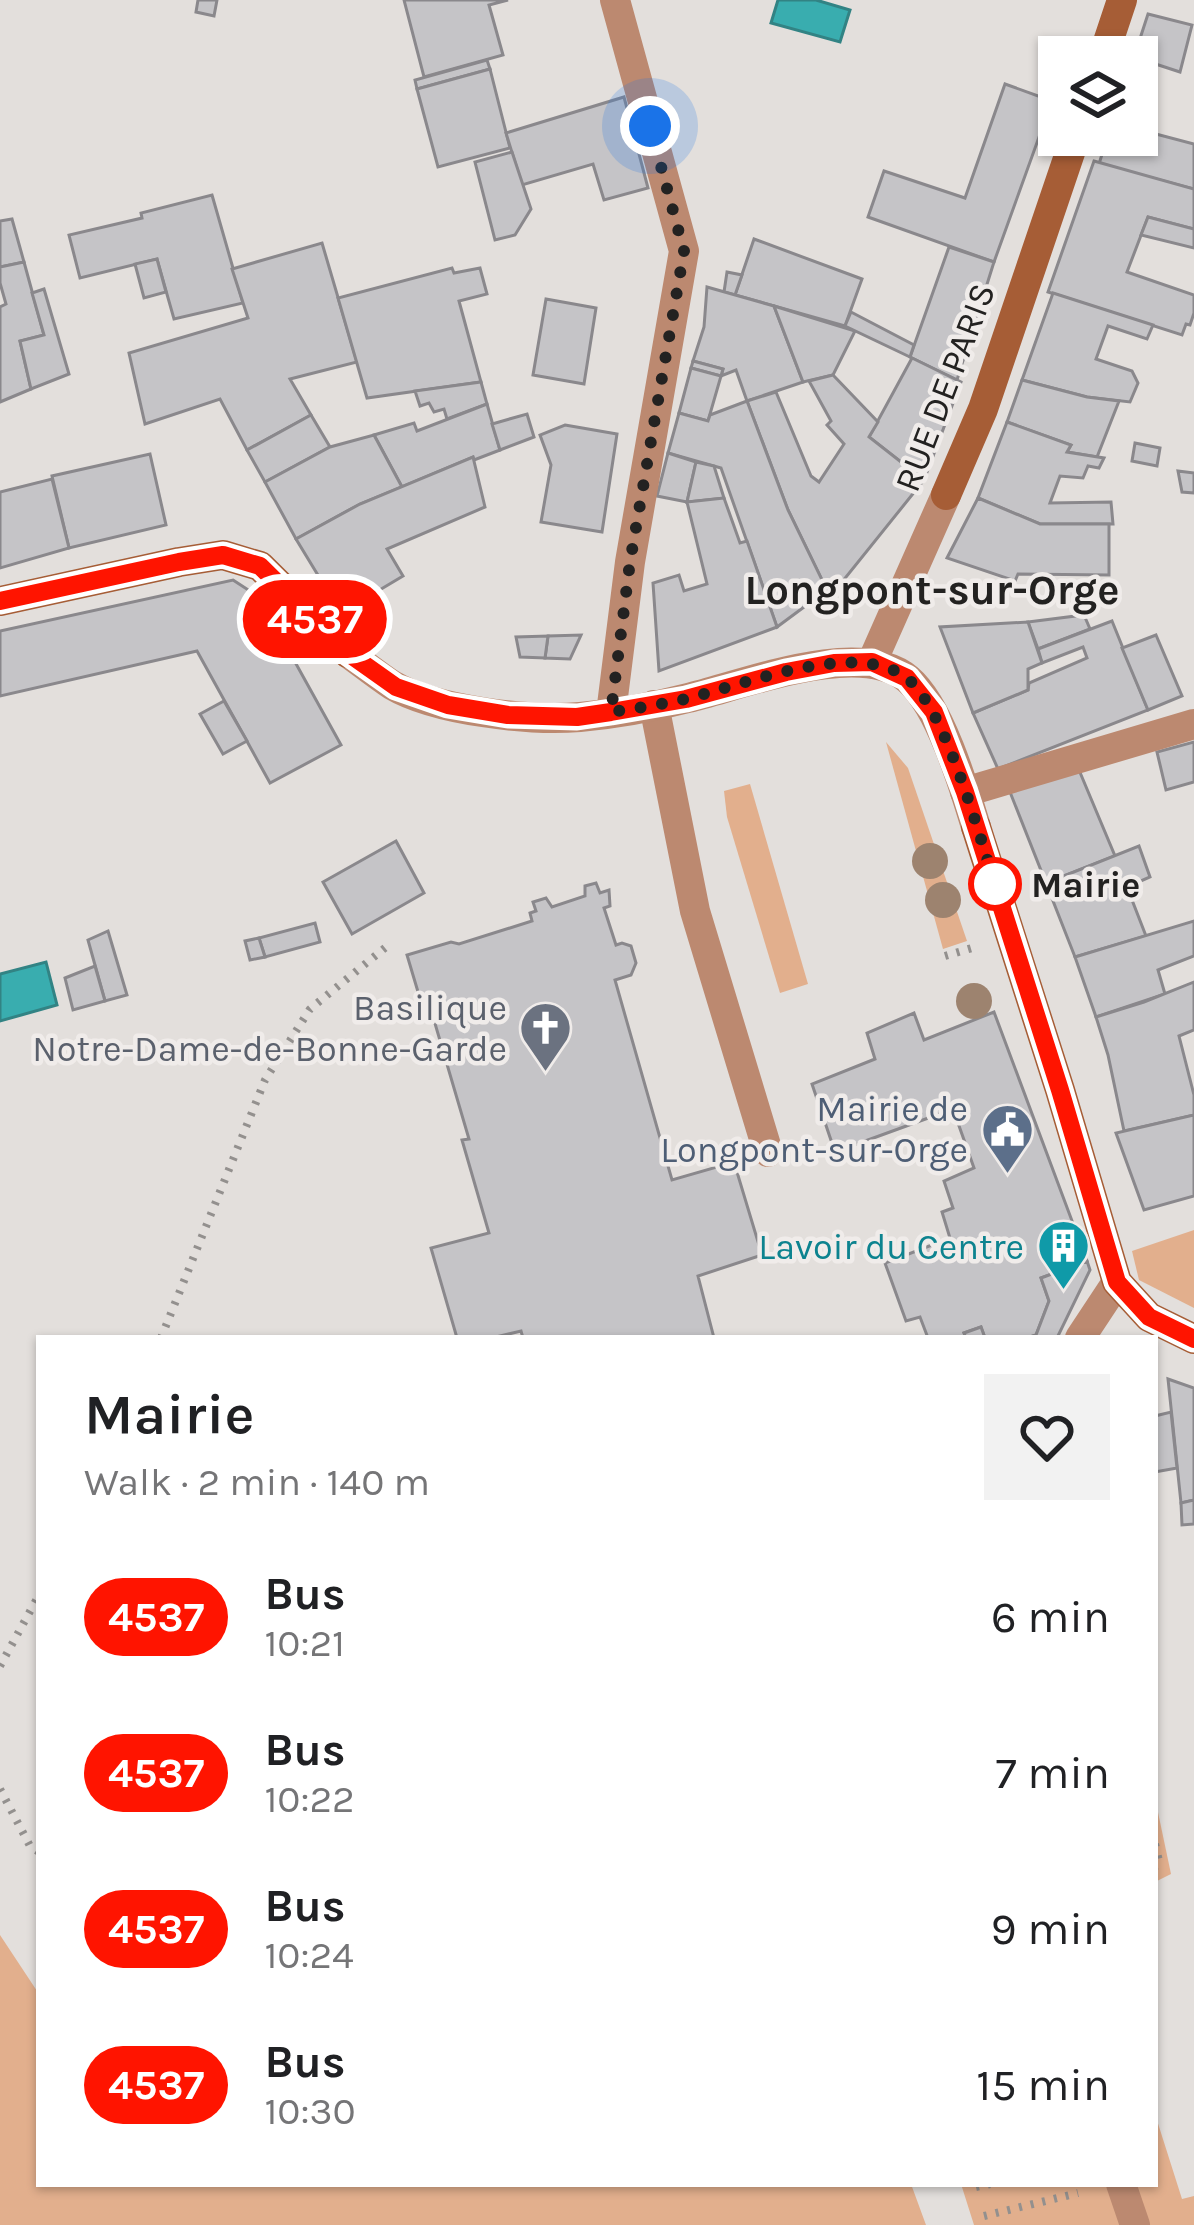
<!DOCTYPE html>
<meta charset="utf-8">
<style>
body{margin:0;font-family:Karla,sans-serif;background:#f2f2f2;color:#202124;height:100vh;display:flex;flex-direction:column;font-size:45px;white-space:nowrap}
*{box-sizing:border-box;margin:0}
p{font-size:39px;color:#757577}
.icon{flex:none;width:66px;height:66px;fill:none;stroke:currentColor;stroke-width:2;stroke-linecap:round;stroke-linejoin:round}
.map{position:relative;flex:1;overflow:hidden}
.panel{position:absolute;left:36px;top:1335px;width:1122px;height:852px;display:flex;flex-direction:column;background:#fff;border-radius:0px;box-shadow:0 3px 9px #0004}
.panel>*{flex:none}
.badge{padding:0 24px;border-radius:39px;font-size:42px;line-height:78px}
.controls{position:absolute;left:1038px;top:36px;display:grid;gap:24px}
.controls a{display:grid;place-items:center;width:120px;height:120px;border-radius:0px;background:#fff;box-shadow:0 3px 9px #0004;font-size:60px}
.you{position:absolute;width:60px;height:60px;margin:-30px;border:9px solid #fff;border-radius:50%;background:#1a73e8;box-shadow:0 0 0 18px #1a73e833}
.map>.badge{position:absolute;translate:-50% -50%;box-shadow:0 0 0 6px #fff}
.round{display:grid;place-items:center;flex:none;width:126px;height:126px;border-radius:0px;background:#f2f2f2}
.headline{display:flex;align-items:center;justify-content:space-between;height:204px;padding:0 48px}
h1{font-size:57px;font-weight:600;line-height:90px}
ul{padding:0;list-style:none}
li{display:flex;align-items:center;gap:36px;height:156px;padding:0 48px}
li div{flex:1}
li b{display:block;font-size:45px}
li em{font-style:normal}
li .badge{min-width:132px;font-weight:700;text-align:center}
.map>svg:first-child{display:block}
</style>
<div class="map">
<svg width="1194" height="2225" viewBox="0 0 1194 2225">
<rect width="100%" height="100%" fill="#e3dfdc"/>
<!-- green -->
<g fill="#e2af8d">
<path d="M886,742L908,768L967,941L943,949Z"/>
<path d="M750,784L808,984L780,993L727,817L724,791Z"/>
<path d="M1194,1230V1308L1139,1280L1132,1251Z"/>
<path d="M1155,1798L1171,1874L1155,1882Z"/>
<path d="M0,1935L39,1994V2184H911L926,2225H0Z"/>
<path d="M1155,2114L1182,2199L1194,2196V2225H974L961,2184H1155Z"/>
</g>
<!-- water -->
<g fill="#39adaf" stroke="#328384" stroke-width="3">
<path d="M778,0H816L850,10L840,42L771,23Z"/>
<path d="M46,962L57,1005L0,1021V974Z"/>
</g>
<!-- building -->
<g fill="#c5c4c7" stroke="#8a888c" stroke-width="3">
<path d="M198,0H217L214,16L196,12Z"/>
<path d="M404,0H508L489,5L503,55L424,77Z"/>
<path d="M1148,14L1192,25L1180,72L1134,57Z"/>
<path d="M487,60L490,69L417,89L415,80Z"/>
<path d="M490,69L510,148L438,167L417,89Z"/>
<path d="M1005,84L1052,101L994,262L868,217L884,171L965,198Z"/>
<path d="M624,97L648,188L604,200L593,164L522,185L506,133Z"/>
<path d="M1137,129L1194,144V189L1099,164L1108,135H1137Z"/>
<path d="M512,152L531,209L515,235L495,240L475,162Z"/>
<path d="M1094,161L1194,189V229L1148,217L1127,272L1194,295V313L1190,325L1186,324L1182,335L1048,292Z"/>
<path d="M212,195L243,303L174,319L157,259L80,278L69,235L142,218L141,213Z"/>
<path d="M1148,217L1194,229V248L1141,235Z"/>
<path d="M12,219L24,262L0,267V221Z"/>
<path d="M754,239L862,279L845,326L735,295Z"/>
<path d="M322,243L357,362L290,379L311,415L247,450L220,399L145,424L129,353L248,318L232,269Z"/>
<path d="M949,247L994,262L957,380L910,357Z"/>
<path d="M157,259L166,292L144,298L135,264Z"/>
<path d="M24,262L44,335L20,341L31,389L0,402V307L6,304L0,283V267Z"/>
<path d="M452,268L454,273L480,268L487,294L459,301L481,382L367,398L338,298Z"/>
<path d="M727,272L742,275L735,295L724,292Z"/>
<path d="M707,287L774,306L803,382L747,401L736,370L721,376L723,369L693,361L704,327Z"/>
<path d="M44,289L69,374L31,389L20,341L44,335L32,293Z"/>
<path d="M1053,293L1153,325L1147,339L1108,326L1096,359L1132,371L1138,383L1130,402L1087,397L1022,380Z"/>
<path d="M546,299L596,308L584,384L533,375Z"/>
<path d="M774,306L855,331L833,375L803,382Z"/>
<path d="M851,312L914,345L910,357L845,326Z"/>
<path d="M912,358L961,382L924,480L869,437Z"/>
<path d="M693,361L723,369L721,376L691,368Z"/>
<path d="M691,368L721,376L708,421L679,413Z"/>
<path d="M833,375L878,422L869,437L924,480L830,597L788,510L747,401L776,392L811,476L819,482L844,444L827,425L831,421L809,381Z"/>
<path d="M1022,380L1087,397L1119,401L1097,457L1067,452L1071,445L1007,422Z"/>
<path d="M481,382L487,404L447,419L444,409L434,412L429,403L420,406L415,391Z"/>
<path d="M747,401L788,510L827,590L777,627L721,468L668,453L679,413L708,421L710,415Z"/>
<path d="M487,404L500,450L474,460L473,457L402,487L374,435L414,423L417,431Z"/>
<path d="M527,414L534,437L500,450L492,424Z"/>
<path d="M311,415L330,447L265,482L247,450Z"/>
<path d="M1007,422L1071,445L1067,452L1104,458L1099,468L1088,466L1083,478L1060,476L1050,503L1111,502L1113,524H1040L978,498Z"/>
<path d="M565,425L617,434L602,532L541,522L551,465L540,435Z"/>
<path d="M374,435L402,487L360,504L296,539L265,482L330,447Z"/>
<path d="M1135,443L1160,448L1157,466L1132,461Z"/>
<path d="M668,453L696,462L687,502L657,496Z"/>
<path d="M150,454L166,525L69,548L52,476Z"/>
<path d="M473,457L485,507L387,549L403,576L341,613L296,539L360,504Z"/>
<path d="M696,462L714,466L724,498L687,502Z"/>
<path d="M1178,471L1194,473V493L1182,492Z"/>
<path d="M52,479L69,548L0,568V492Z"/>
<path d="M724,498L740,543L747,541L777,627L659,671L653,583L679,575L684,591L707,584L687,502Z"/>
<path d="M978,498L1040,524H1109V575L1018,574L1015,581L947,558Z"/>
<path d="M233,580L259,597L341,745L270,783L197,651L0,696V631Z"/>
<path d="M1084,615L1090,629L1038,649L1028,622Z"/>
<path d="M1112,621L1148,710L998,769L973,713L1028,690L1029,683L1087,658L1083,647L1042,663L1038,649Z"/>
<path d="M1028,622L1042,663L1028,669V690L973,713L940,627Z"/>
<path d="M581,635L570,659L545,658L548,636Z"/>
<path d="M1156,635L1182,696L1148,710L1122,648Z"/>
<path d="M548,636L545,658L520,657L516,637Z"/>
<path d="M224,701L247,741L223,754L200,714Z"/>
<path d="M1194,742V782L1166,790L1157,752Z"/>
<path d="M1079,770L1115,856L1046,883L1010,792Z"/>
<path d="M396,841L424,893L352,934L323,882Z"/>
<path d="M1139,846L1150,877L1127,887L1146,936L1075,957L1046,883Z"/>
<path d="M596,883L600,893L609,890L610,906L604,908L616,945L622,943L631,946L636,963L631,975L615,980L672,1180L734,1162L762,1255L698,1276L714,1338H523L521,1331L492,1338H457L431,1248L489,1233L462,1140L469,1139L434,1020L427,1022L407,955L451,942L459,944L532,921L530,913L536,911L533,902L546,898L552,907L585,896V886Z"/>
<path d="M1194,921V956L1158,970L1165,994L1096,1017L1075,957Z"/>
<path d="M315,923L320,942L265,957L259,938Z"/>
<path d="M108,931L127,995L105,1001L88,940Z"/>
<path d="M259,938L265,957L250,960L245,941Z"/>
<path d="M95,966L105,1001L73,1010L65,978Z"/>
<path d="M1194,982V1030L1179,1036L1194,1095V1115L1124,1131L1108,1055L1096,1017L1144,1002Z"/>
<path d="M994,1012L1087,1261L1041,1278L1049,1301L1036,1335L1027,1338H985L981,1327L964,1333L966,1338H928L920,1317L906,1321L885,1263L950,1238L942,1212L953,1208L944,1181L974,1168L953,1109L835,1152L812,1084L875,1059L867,1033L914,1013L924,1040Z"/>
<path d="M1194,1115V1196L1144,1210L1116,1133Z"/>
<path d="M1087,1261L1090,1270L1057,1338H1027L1036,1335L1049,1301L1041,1278Z"/>
<path d="M981,1327L985,1338H966L964,1333Z"/>
<path d="M1168,1379L1194,1388V1500L1181,1503Z"/>
<path d="M1171,1412L1177,1468L1155,1472V1416Z"/>
<path d="M1194,1500V1524L1182,1525L1181,1503Z"/>
</g>
<g fill="none" stroke-linecap="round" stroke-linejoin="round">
<!-- path -->
<g stroke="#93908e" stroke-width="8" stroke-dasharray="3 9" stroke-linecap="butt">
<path d="M945,956L972,948"/>
<path d="M161,1338L265,1080L310,1009L386,947"/>
<path d="M0,1666L39,1595"/>
<path d="M0,1789L30,1846L39,1852"/>
<path d="M1155,1844L1160,1865L1155,1866"/>
<path d="M976,2187L990,2184"/>
<path d="M984,2216L1078,2193"/>
</g>
<!-- lane -->
<g stroke="#bc8970" stroke-width="30">
<path d="M654,705L695,911L768,1152"/>
<path d="M965,792L1194,724"/>
<path d="M1080,1338L1117,1282"/>
<path d="M1121,2184L1135,2225"/>
</g>
<!-- street -->
<g stroke="#bc8970" stroke-width="30">
<path d="M348,653C362,663 377,675 392,685C436,711 530,721 580,717C615,714 653,707 688,698C743,685 860,638 908,679C940,706 964,787 976,827"/>
<path d="M872,662L946,495"/>
<path d="M611,713L630,562L684,251L615,0"/>
</g>
<!-- secondary -->
<g stroke="#a65d36" stroke-width="30">
<path d="M1103,57L1122,0"/>
<path d="M946,495L983,409L1076,135"/>
<path d="M0,601L179,562L223,555L260,566L348,653"/>
<path d="M976,827L1060,1090L1117,1282L1149,1317L1194,1339"/>
</g>
</g>
<!-- trees -->
<g fill="#9d836f">
<circle cx="930" cy="861" r="18"/>
<circle cx="943" cy="900" r="18"/>
<circle cx="974" cy="1001" r="18"/>
</g>
<g fill="none" stroke-linecap="round" stroke-linejoin="round">
<defs>
<path id="line" d="M0,601L179,562L223,555L260,566L348,653L396,687L448,705L508,715L577,717L611,712L686,699L786,672L834,663L872,662L907,678L934,712L965,792L1060,1090L1117,1282L1149,1317L1194,1339"/>
</defs>
<!-- line casing -->
<use href="#line" stroke="#fff" stroke-width="27"/>
<!-- line -->
<use href="#line" stroke="#ff1400" stroke-width="18"/>
<!-- walk -->
<path stroke="#232221" stroke-width="12" stroke-dasharray="0 21.6" d="M650,126L684,251L630,562L611,712C638,708 666,704 693,697C747,683 861,639 908,679C948,712 982,847 1000,900L995,884"/>
</g>
<!-- icons -->
<defs>
<symbol id="church-pin" viewBox="-11 -11 22 30"><path d="M0 17L-7.5 6A9.5 9.5 0 1 1 7.5 6Z" fill="#6b7280" stroke="#f0ecea"/><path d="M-1.2-6h2.4v3.5h3.3v2.4h-3.3V6h-2.4V-.1h-3.3v-2.4h3.3Z" fill="#fff"/></symbol>
<symbol id="civic-pin" viewBox="-11 -11 22 30"><path d="M0 17L-7.5 6A9.5 9.5 0 1 1 7.5 6Z" fill="#5c6f8a" stroke="#f0ecea"/><path d="M-.6-6.5H3V-4.5H.6V-3L4-1V1h2V6H-6V1h2V-1L-.6-3ZM-1.2 2.5V6h2.4V2.5Z" fill="#fff"/></symbol>
<symbol id="building-pin" viewBox="-11 -11 22 30"><path d="M0 17L-7.5 6A9.5 9.5 0 1 1 7.5 6Z" fill="#0f9aa8" stroke="#f0ecea"/><path d="M-4-6H4V6H1V3H-1V6H-4ZM-2.5-4.3h1.7v1.8h-1.7ZM.8-4.3h1.7v1.8H.8ZM-2.5-1h1.7V.8h-1.7ZM.8-1h1.7V.8H.8Z" fill="#fff"/></symbol>
</defs>
<g fill-rule="evenodd">
<use href="#church-pin" x="516" y="998" width="59" height="81"/>
<use href="#civic-pin" x="978" y="1100" width="59" height="81"/>
<use href="#building-pin" x="1034" y="1216" width="59" height="81"/>
</g>
<!-- markers -->
<circle fill="#fff" stroke="#ff1400" stroke-width="6" cx="995" cy="884" r="24"/>
<g text-anchor="middle" stroke-width="9" stroke-linejoin="round" paint-order="stroke">
<!-- street labels -->
<g font-size="36" fill="#232221" stroke="#f0ecea">
<text transform="translate(944 387) rotate(-69)" y="13">RUE DE PARIS</text>
</g>
<!-- stop labels -->
<g font-size="36" font-weight="bold" fill="#232221" stroke="#f0ecea" text-anchor="start">
<text x="1031" y="897">Mairie</text>
</g>
<!-- worship labels -->
<g font-size="36" fill="#5b616d" stroke="#f0ecea" text-anchor="end">
<text x="507" y="1020">Basilique<tspan x="507" dy="41">Notre-Dame-de-Bonne-Garde</tspan></text>
</g>
<!-- service labels -->
<g font-size="36" fill="#4e5e75" stroke="#f0ecea" text-anchor="end">
<text x="968" y="1121">Mairie de<tspan x="968" dy="41">Longpont-sur-Orge</tspan></text>
</g>
<!-- culture labels -->
<g font-size="36" fill="#0d838f" stroke="#f0ecea" text-anchor="end">
<text x="1024" y="1259">Lavoir du Centre</text>
</g>
<!-- quarter labels -->
<g font-size="42" font-weight="bold" fill="#232221" stroke="#f0ecea">
<text x="932" y="604">Longpont-sur-Orge</text>
</g>
</g>
</svg>
<div class="controls">
<a><svg class="icon" aria-label="layers" viewBox="0 0 24 24"><path d="M12 4l9 5-9 5-9-5zM3 14l9 5 9-5"/></svg></a>
</div>
<div class="you" style="left:650px;top:126px"></div>
<b class="badge" style="left:315px;top:619px;background:#ff1400;color:#fff">4537</b>
<section class="panel">
<div class="headline"><div><h1>Mairie</h1><p>Walk · 2 min · 140 m</p></div><a class="round"><svg class="icon" aria-label="heart" viewBox="0 0 24 24"><path d="M12 20l-8-8c-3-5 5-10 8-4 3-6 11-1 8 4z"/></svg></a></div>
<ul>
<li><span class="badge" style="background:#ff1400;color:#fff">4537</span><div><b>Bus</b><p>10:21</p></div><em>6 min</em></li>
<li><span class="badge" style="background:#ff1400;color:#fff">4537</span><div><b>Bus</b><p>10:22</p></div><em>7 min</em></li>
<li><span class="badge" style="background:#ff1400;color:#fff">4537</span><div><b>Bus</b><p>10:24</p></div><em>9 min</em></li>
<li><span class="badge" style="background:#ff1400;color:#fff">4537</span><div><b>Bus</b><p>10:30</p></div><em>15 min</em></li>
</ul>
</section>
</div>
